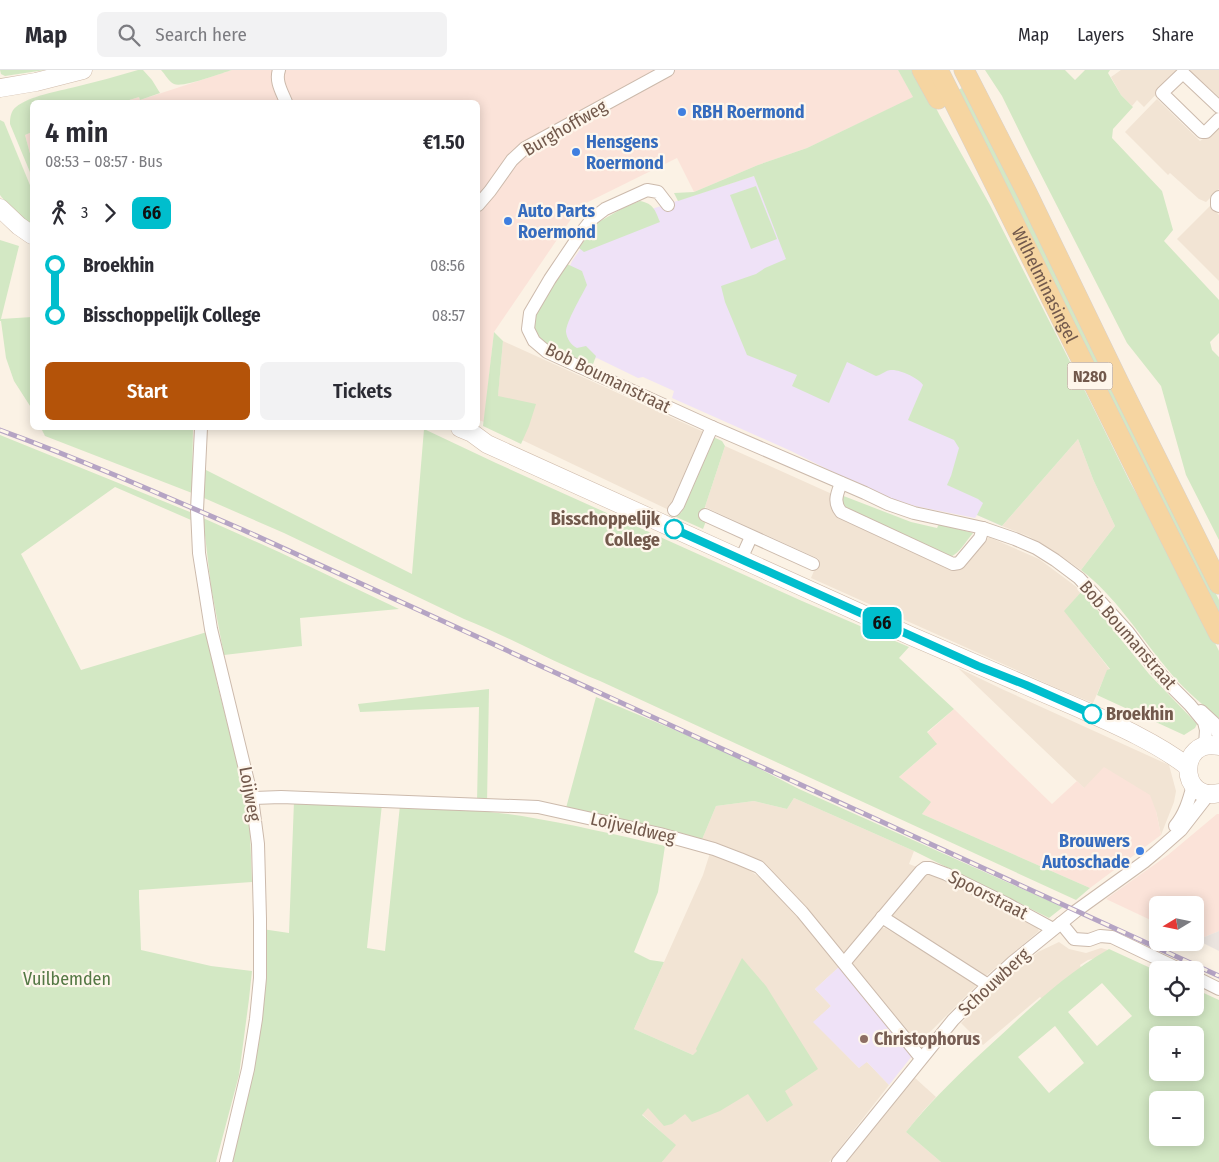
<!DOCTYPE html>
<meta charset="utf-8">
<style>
body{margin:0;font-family:"Fira Sans Condensed",sans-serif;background:#f2f2f3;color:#2b2b33;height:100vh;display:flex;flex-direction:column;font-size:19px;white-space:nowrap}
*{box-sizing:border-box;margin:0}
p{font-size:16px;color:#7c7c81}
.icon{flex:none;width:28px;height:28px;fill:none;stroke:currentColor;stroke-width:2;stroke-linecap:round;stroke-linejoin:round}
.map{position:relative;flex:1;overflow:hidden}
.drawer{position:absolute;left:30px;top:30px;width:450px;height:330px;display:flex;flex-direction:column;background:#fff;border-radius:8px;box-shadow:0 2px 12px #0003}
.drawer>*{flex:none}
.badge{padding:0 10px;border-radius:8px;font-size:18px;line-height:32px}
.needle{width:32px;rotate:260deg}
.fabs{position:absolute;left:1149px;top:826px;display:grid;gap:10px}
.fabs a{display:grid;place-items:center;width:55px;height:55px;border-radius:8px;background:#fff;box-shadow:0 2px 12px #0003;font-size:25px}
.map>.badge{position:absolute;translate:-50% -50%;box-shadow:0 0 0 2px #fff}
.legs{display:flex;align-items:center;gap:8px;height:55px;padding:0 15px;font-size:16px}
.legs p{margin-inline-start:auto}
.head{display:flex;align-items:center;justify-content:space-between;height:85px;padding:0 15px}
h1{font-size:28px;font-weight:600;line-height:38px}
.cta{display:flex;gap:10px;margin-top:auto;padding:10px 15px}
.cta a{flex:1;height:58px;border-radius:8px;background:#b45309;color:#fff;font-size:20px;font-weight:600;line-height:58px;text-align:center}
.cta a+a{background:#f2f2f3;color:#2b2b33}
ul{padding:0 15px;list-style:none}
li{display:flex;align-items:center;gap:18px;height:50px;font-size:19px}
li i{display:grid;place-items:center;width:8px;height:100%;margin:0 6px;background:currentColor}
li i::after{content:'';width:12px;height:12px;margin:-6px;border:4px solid;border-radius:50%;background:#fff}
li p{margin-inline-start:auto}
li:first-child i{background:linear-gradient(#0000 50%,currentColor 0)}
li:last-child i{background:linear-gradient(currentColor 50%,#0000 0)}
header{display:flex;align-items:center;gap:30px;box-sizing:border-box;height:70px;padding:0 25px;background:#fff;border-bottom:1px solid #e1e1e2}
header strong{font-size:24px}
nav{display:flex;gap:28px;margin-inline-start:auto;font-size:18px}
.search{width:350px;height:45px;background:#f2f2f3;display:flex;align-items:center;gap:12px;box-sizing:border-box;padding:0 18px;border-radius:8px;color:#7c7c81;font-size:19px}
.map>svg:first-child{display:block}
</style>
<header>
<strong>Map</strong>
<div class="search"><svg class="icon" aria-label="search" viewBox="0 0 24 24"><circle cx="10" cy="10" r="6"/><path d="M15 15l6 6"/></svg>Search here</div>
<nav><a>Map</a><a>Layers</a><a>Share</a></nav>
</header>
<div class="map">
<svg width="1219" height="1092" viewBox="0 0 1219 1092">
<rect width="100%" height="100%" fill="#fbf2e5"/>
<!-- residential -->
<g fill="#f2e4d4">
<path d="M1121,0H1179L1144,37L1137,30L1132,36L1121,25L1111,7Z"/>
<path d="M1183,0H1219V35Z"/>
<path d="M1157,29L1200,71L1209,65L1219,55V119L1206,132L1199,129L1170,103L1168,105L1125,62Z"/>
<path d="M1210,136L1219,145V211L1177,169Z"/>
<path d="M503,271L706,363L671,441L495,357Z"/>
<path d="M1078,369L1093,409L1115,456L1081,500L1052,480L1028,466L1002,456Z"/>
<path d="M725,376L832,424L957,500L989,467L1039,489L1082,521L1065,541L1110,600L1107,601L1093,633L1061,620L811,508L819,489L705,437Z"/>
<path d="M958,598L1004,620L1169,695L1176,721L1174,732L1161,765L1156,741L1084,718Z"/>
<path d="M794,728L914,781L909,794L917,797L846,882L840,883L766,802L701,772L716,736L754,731L787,739Z"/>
<path d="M710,783L743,796L765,811L815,865L840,896L815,919L831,936L814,952L859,998L866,991L889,1015L829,1092H662L675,1075L642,1044L693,985L634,959L703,805Z"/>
<path d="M929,802L994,833L1037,856L1039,861L987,905L983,906L892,849V845Z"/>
<path d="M879,858H885L929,884L973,911L976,916L917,975L851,898V890Z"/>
<path d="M1059,872L1069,879L1086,883L1101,878L1108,880L1109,885L1088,890L1080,895L1082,901L1045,931L1040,927L983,975L961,953L1007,908L1038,882Z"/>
<path d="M915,1008L936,1027L923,1041L906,1062L941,1092H846Z"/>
</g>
<!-- commercial -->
<g fill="#fbe3d9">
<path d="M232,0H898L914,27L807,78L758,95L694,122L677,88L580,136L494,262L484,352L478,350V32H123L139,27L140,30Z"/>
<path d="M32,62V91L25,65Z"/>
<path d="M954,639L1052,734L1077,711L1084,718L1104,697L1150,725L1156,741L1161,765L1090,818L922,744L930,732L899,707L936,675L927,663Z"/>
<path d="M1217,744H1219V861L1197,870H1195V835H1158L1157,853L1106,829L1168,785Z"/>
</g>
<!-- industrial -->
<path fill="#ebe4df" d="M1219,861V881L1197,870Z"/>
<!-- education -->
<g fill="#efe2f7">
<path d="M899,52L1002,456L977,445L975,448L915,436L877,424L791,381L672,328L674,321L643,307L638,308L597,288L588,291L538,242L569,198L572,191L596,157L754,106Z"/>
<path d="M840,896L912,986L889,1015L867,992L859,998L813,952L831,936L815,919Z"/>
</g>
<!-- green -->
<g fill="#d3e8c4" fill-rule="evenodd">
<path d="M0,0H45L5,6L1,4Z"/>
<path d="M138,0H143L152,10L160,23L140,30L139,27L123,32H32V62L25,65L32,91V107L10,54C10,47 11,41 16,37C29,26 59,21 75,17C96,12 117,6 138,0Z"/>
<path d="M161,0H232C222,3 183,18 174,14C169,12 165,4 161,0Z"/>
<path d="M898,0H917L939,44L990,135L1086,323L1130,412L1173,489L1219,581V648C1199,632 1179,615 1164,595C1137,562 1115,526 1081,500L1115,456L1093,409L1078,369L1002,456L977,445L983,433L978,429L947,415L951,406L959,378L954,370L908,350L923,315C919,308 899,299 891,300C886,300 881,305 876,306L847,292L829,333L792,316L797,305L747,285L725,232L721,216L756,204L765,198L786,189L754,106L678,131L674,123L694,122L758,95L807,78L913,27Z"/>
<path d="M985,0H1065L1075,10L1085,0H1110L1108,3L1121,25L1133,37L1113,59L1112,68L1162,121L1173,160L1164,171L1219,230V263L1210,272L1212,280L1219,287V470L1186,405L1161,316L1127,273L1030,83L1002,26Z"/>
<path d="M964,17L1219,530V550L954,22Z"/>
<path d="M0,50L4,52L32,120V157L11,139L0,125Z"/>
<path d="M756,116L777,169L751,179L730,125Z"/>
<path d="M640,131C654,134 655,140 660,152L584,182L579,178L597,153L623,138Z"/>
<path d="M0,170L19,176L1,249L32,247V339L14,311L6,288L1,251H0Z"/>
<path d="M567,194L582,201L587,215C582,225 566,252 566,262C567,269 571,275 577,278L586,276L596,286L592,297L551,278L539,270L534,260V244Z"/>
<path d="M494,262L503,271L498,326L536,334L529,356L521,374L483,356Z"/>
<path d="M41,358H193L192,423L45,366Z"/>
<path d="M424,359L496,393L802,531L909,577L899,588L954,639L927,662L937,674L899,707L931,732L922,744L1090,818L1076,830L600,611C554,593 510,567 464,549L284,463L204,428V399L412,504Z"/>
<path d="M0,365L190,442L191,450L115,417L21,484L81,600L207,562L217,613L242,712L250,761L252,812L139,820V827L141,880L211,896L252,901L249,929L239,1005L216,1092H0Z"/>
<path d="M711,366L722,371L725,376L701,449L706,451L703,459L674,446L675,441L681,443L710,378H709Z"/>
<path d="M841,425L911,452L937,458L939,454L973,463C966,471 960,483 950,487L841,435Z"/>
<path d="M203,448L279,482L399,539L300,548L302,576L224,585L211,517Z"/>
<path d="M1082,521L1149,604L1197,654L1195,658L1184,665L1097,625L1107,600L1110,599L1064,541Z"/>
<path d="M489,619L487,733L477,732L479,637L360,642L358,634Z"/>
<path d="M596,627L725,681L799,719L1063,837L1049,848L914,781L794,728L787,739L754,731L716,736L701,772L566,738Z"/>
<path d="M294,731L382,734L367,878L385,881L400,735C441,738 482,740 522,746C570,754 618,765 665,776L658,822L634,882L650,890L664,892L634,959L693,985L697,981L696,979L742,888L766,916L818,999L785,1021L793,1035L767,1052L748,1024L720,1041L692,1052L685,1044L672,1054L664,1056L648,1038L642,1045L676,1075L662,1092H228L253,985L262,859L289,863Z"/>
<path d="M1109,879L1157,901L1158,938H1195V919L1219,930V1092H941L906,1062C934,1027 966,997 999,967C1033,935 1068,902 1109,879ZM1102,913L1132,946L1097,976L1068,942ZM1055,956L1084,993L1049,1023L1018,987ZM1158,965H1195V1002H1158ZM1158,1030H1195V1068H1158Z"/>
</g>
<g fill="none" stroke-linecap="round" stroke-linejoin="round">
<defs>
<g id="street">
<path d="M279,0C275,11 282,22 286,32"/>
<path d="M1219,37L1185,5L1182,4L1162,23L1202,62H1206L1219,49"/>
<path d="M1219,127L1217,129V135L1219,136"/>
<path d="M478,135L490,121L512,90L525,78L668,0"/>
<path d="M668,135L658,122L647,120L605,139L592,149L581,163L550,209L530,243L528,259L534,271L547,282L712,357L865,423L888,434L914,443L983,458L1015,469L1036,478L1055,490L1079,508L1128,562L1151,593L1171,616L1190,635L1204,652L1206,660L1205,675"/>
<path d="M201,358L197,440L199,483L211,559L252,728L258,774L260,849V908L256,949L248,999L226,1092"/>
<path d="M841,413C837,424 833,432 841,442L953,494L959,493L980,468L983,458"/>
<path d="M674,440L678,435L712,357"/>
<path d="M705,445L813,494"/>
<path d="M741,489L751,467"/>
<path d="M1201,641L1214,653L1219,666"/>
<path d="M252,728L281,727L538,737L660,764L714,779L740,789L759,797L802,842L921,988"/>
<path d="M1175,756C1185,744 1189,730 1193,715"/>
<path d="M882,847L988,915"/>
<path d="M1061,853L1074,869L1089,870L1100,866L1112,867L1181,900"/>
<path d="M844,893L921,801L925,798H930L946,804L1007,834L1053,859"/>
<path d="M1195,907L1219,919"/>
<path d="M838,1092L953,950L988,915L1013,892L1076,841L1144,792L1156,782L1181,760L1209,724"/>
</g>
<g id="secondary">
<path d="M0,18L36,12L83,0"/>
<path d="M0,138L19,156L32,165"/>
<path d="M460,358L472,363L487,374L911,566C966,590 1021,613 1076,637C1114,654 1154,671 1187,696"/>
<path d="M1219,676C1177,667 1179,733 1219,723"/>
</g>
<g id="primary">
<path d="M922,0L938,29"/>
<path id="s1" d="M938,0C1032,187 1123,377 1219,564"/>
<path d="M964,0L1027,123L1120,315L1219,514"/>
</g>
</defs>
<!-- street casing -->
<use href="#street" stroke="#ccbaac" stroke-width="14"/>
<!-- secondary casing -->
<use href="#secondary" stroke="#d0bcac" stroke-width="19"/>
<!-- primary casing -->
<use href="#primary" stroke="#d8d1cd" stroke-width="21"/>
<!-- street -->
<use href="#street" stroke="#fff" stroke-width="12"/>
<!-- secondary -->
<use href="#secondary" stroke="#fff" stroke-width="18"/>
<!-- primary -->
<use href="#primary" stroke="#f6d5a1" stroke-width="20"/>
<defs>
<path id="rail" d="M0,360C85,391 167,427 250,463L1219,906"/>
</defs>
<!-- rail casing -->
<use href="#rail" stroke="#b5a4c4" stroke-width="5"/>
<!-- rail -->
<use href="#rail" stroke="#fef6eb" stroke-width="3" stroke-dasharray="9" stroke-linecap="butt"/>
</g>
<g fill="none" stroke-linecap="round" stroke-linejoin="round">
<defs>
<path id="line-1" d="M674,459L978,596L1026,615L1092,644"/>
</defs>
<!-- line-1 casing -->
<use href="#line-1" stroke="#fff" stroke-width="11"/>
<!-- line-1 -->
<use href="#line-1" stroke="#00becd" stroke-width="8"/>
</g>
<!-- markers -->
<g fill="#3f7fe0" stroke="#fef6eb" stroke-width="2">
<circle cx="682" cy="42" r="5"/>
<circle cx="576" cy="82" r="5"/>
<circle cx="508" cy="151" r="5"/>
<circle cx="1140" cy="781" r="5"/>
</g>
<g fill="#fff" stroke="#00becd" stroke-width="2.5">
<circle cx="674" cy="459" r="9"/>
<circle cx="1092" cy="644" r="9"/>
</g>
<circle fill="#8d6e63" stroke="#fef6eb" stroke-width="2" cx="864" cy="969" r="5"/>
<g text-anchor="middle" stroke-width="4.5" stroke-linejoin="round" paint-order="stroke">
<!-- shield labels -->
<rect fill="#fef6eb" stroke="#9c887c" stroke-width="1" x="1067.5" y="292.5" width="45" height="27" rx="4"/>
<g font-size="16" font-weight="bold" fill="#72594c">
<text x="1090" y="312">N280</text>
</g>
<!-- shop labels -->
<g font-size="18" font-weight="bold" fill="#366cbe" stroke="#fef6eb" text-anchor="start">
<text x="692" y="48">RBH Roermond</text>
<text x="586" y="78">Hensgens<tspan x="586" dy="21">Roermond</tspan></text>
<text x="518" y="147">Auto Parts<tspan x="518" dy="21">Roermond</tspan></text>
<text x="1130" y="777" text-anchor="end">Brouwers<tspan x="1130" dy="21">Autoschade</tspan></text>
</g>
<!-- street labels -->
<g font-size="18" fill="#72594c" stroke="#fef6eb">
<text transform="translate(565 58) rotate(-30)" y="6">Burghoffweg</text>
<text dy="6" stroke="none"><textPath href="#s1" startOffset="240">Wilhelminasingel</textPath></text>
<text transform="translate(608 308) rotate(26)" y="6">Bob Boumanstraat</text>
<text transform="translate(1128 565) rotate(49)" y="6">Bob Boumanstraat</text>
<text transform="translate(250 724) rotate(80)" y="6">Loijweg</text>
<text transform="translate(633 758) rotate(13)" y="6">Loijveldweg</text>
<text transform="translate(988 825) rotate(27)" y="6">Spoorstraat</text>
<text transform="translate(994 912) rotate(-43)" y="6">Schouwberg</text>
</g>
<!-- stop labels -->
<g font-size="18" font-weight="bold" fill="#72594c" stroke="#fef6eb" text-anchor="end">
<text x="660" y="455">Bisschoppelijk<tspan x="660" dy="21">College</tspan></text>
<text x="1106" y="650" text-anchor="start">Broekhin</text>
</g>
<!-- park labels -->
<g font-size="18" fill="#547844" stroke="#fef6eb">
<text x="67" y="915">Vuilbemden</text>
</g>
<!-- education labels -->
<g font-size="18" font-weight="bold" fill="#785e54" stroke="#fef6eb" text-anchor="start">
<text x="874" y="975">Christophorus</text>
</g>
</g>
</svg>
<div class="fabs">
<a><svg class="needle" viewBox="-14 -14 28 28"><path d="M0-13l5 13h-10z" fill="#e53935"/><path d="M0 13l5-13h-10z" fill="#7c7c81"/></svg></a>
<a><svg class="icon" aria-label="locate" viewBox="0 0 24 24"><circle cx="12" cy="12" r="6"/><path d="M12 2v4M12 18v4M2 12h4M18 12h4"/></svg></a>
<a>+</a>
<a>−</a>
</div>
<b class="badge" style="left:882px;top:553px;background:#00becd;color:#111">66</b>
<section class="drawer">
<div class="head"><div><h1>4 min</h1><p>08:53 – 08:57 · Bus</p></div><b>€1.50</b></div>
<div class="legs"><svg class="icon" aria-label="walk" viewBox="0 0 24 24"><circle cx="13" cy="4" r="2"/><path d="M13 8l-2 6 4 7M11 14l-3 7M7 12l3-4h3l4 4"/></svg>3<svg class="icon" aria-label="forward" viewBox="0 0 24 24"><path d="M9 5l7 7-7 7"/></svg><b class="badge" style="background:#00becd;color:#111">66</b></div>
<ul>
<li><i style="color:#00becd"></i><b>Broekhin</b><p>08:56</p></li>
<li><i style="color:#00becd"></i><b>Bisschoppelijk College</b><p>08:57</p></li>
</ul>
<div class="cta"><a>Start</a><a>Tickets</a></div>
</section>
</div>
